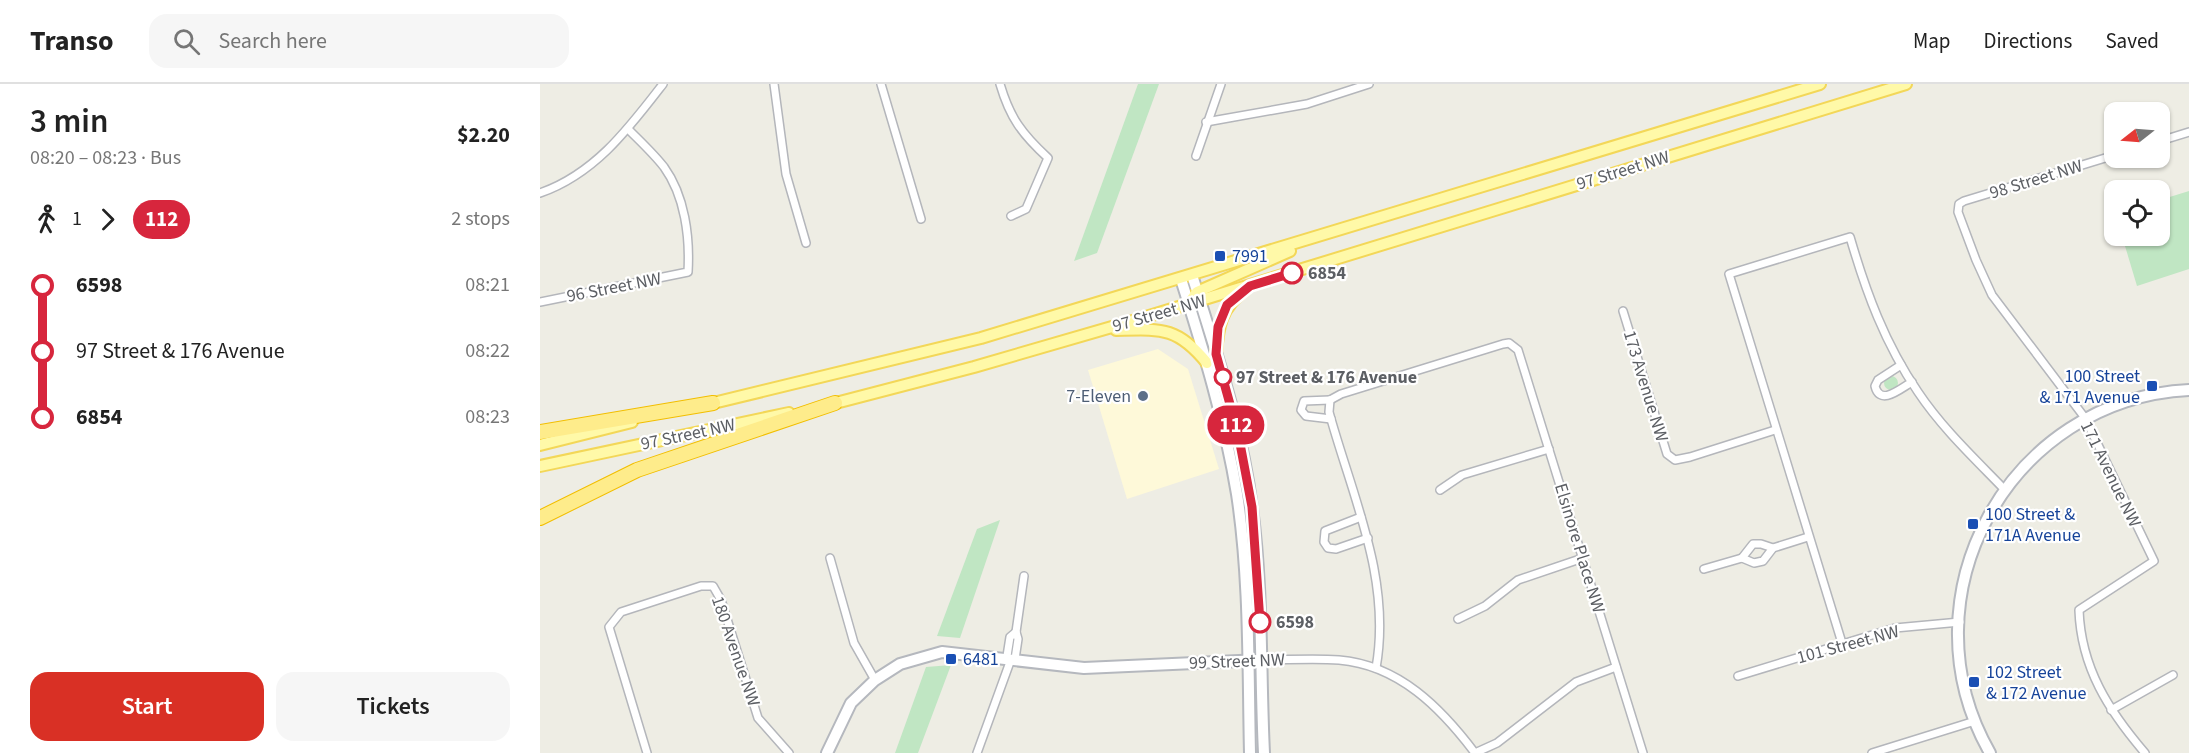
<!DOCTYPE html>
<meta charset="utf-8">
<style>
body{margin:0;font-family:"Source Sans 3",sans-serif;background:#f6f6f6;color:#222;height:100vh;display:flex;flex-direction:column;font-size:22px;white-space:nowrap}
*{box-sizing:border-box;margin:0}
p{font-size:20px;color:#767676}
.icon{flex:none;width:33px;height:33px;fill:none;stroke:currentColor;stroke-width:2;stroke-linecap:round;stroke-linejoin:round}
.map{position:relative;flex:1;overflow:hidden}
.side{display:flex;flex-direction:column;background:#fff;width:540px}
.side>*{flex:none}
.badge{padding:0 12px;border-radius:20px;font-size:21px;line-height:39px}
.needle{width:39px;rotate:253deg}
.fabs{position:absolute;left:1564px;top:18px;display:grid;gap:12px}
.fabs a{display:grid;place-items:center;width:66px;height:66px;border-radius:12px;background:#fff;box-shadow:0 2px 4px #0004;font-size:30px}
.map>.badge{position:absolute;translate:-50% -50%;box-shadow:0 0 0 3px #fff}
.legs{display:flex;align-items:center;gap:9px;height:66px;padding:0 30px;font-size:20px}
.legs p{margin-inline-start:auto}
.summary{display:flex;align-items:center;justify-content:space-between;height:102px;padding:0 30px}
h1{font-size:33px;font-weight:600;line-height:45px}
.cta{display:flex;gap:12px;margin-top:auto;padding:12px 30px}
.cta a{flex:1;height:69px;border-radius:18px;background:#d93025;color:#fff;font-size:24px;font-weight:600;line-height:69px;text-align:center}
.cta a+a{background:#f6f6f6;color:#222}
ul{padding:0 30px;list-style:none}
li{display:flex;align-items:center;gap:21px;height:66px;font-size:22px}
li i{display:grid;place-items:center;width:9px;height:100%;margin:0 8px;background:currentColor}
li i::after{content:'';width:15px;height:15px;margin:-8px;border:4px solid;border-radius:50%;background:#fff}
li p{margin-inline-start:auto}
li:first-child i{background:linear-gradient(#0000 50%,currentColor 0)}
li:last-child i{background:linear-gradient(currentColor 50%,#0000 0)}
header{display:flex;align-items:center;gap:36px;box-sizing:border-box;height:84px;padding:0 30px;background:#fff;border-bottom:2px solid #e0e0e0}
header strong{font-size:28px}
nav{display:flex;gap:33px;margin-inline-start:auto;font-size:21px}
.search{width:420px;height:54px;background:#f6f6f6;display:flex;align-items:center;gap:15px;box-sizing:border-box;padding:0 21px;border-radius:18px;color:#767676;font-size:22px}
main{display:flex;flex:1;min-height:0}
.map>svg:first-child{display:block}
</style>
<header>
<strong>Transo</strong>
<div class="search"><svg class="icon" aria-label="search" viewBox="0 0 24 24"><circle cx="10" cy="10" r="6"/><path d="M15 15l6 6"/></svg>Search here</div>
<nav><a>Map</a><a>Directions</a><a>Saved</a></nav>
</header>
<main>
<section class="side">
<div class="summary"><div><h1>3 min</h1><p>08:20 – 08:23 · Bus</p></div><b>$2.20</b></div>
<div class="legs"><svg class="icon" aria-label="walk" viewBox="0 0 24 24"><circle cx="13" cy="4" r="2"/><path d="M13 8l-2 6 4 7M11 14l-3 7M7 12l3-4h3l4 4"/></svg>1<svg class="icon" aria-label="forward" viewBox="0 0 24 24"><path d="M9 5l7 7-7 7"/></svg><b class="badge" style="background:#d7263d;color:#fff">112</b><p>2 stops</p></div>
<ul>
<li><i style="color:#d7263d"></i><b>6598</b><p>08:21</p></li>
<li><i style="color:#d7263d"></i><span>97 Street &amp; 176 Avenue</span><p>08:22</p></li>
<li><i style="color:#d7263d"></i><b>6854</b><p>08:23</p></li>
</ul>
<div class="cta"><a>Start</a><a>Tickets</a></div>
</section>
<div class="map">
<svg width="1649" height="669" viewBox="0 0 1649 669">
<rect width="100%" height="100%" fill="#eeede4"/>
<!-- commercial -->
<path fill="#fef9d9" d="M618,265L648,285L679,385L587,415L548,286Z"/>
<!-- green -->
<g fill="#c0e6c3">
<path d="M598,0H619L557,169L534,177Z"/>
<path d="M1649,107V185L1597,202L1582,152H1620V116Z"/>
<circle cx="1351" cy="299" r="7"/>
<path d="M460,436L420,554L397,552L437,445Z"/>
<path d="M411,581L378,669H355L386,583Z"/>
</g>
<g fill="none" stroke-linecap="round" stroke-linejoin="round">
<defs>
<g id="street">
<path d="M234,0L246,90L266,159"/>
<path d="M341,0L381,135"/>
<path d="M460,0C470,34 482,50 508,74L486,125L471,132"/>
<path d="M666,38L767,20L829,0"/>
<path d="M1620,57L1649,48"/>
<path d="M1575,71L1424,117L1419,120L1418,128L1436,176L1452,211L1545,334L1614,477L1539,526C1541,584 1569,627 1605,669"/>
<path d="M656,72L681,0"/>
<path d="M0,109C55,90 89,44 123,0"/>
<path d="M0,218L148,188C150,153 145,112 124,83C114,70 100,57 88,45"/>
<path d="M1083,227L1127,370L1135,376L1150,373L1235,346"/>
<path d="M1361,281L1338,296L1335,302C1340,323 1361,304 1372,298"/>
<path d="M790,316L801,310L963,260L969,259L978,266L1103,669"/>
<path d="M790,316L789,328C812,412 852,495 836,584"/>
<path d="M790,316L764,317L761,326L766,332L791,335"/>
<path d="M900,406L922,391L1009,365"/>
<path d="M821,433L785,447L784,458L788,464L796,465L828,454"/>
<path d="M290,474L314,559L335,596"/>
<path d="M1202,474L1213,460H1221L1233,464"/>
<path d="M1164,485L1202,474L1214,479L1223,477L1233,464L1268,453"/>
<path d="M918,535L945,522L978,496L1043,474"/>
<path d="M1302,559L1189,190L1310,153C1326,208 1345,260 1378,308C1402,344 1434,374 1464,405"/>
<path d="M721,576C747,576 774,574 799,576C859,581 901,624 935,669L957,659L1036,598L1076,583"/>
<path d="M470,578L467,572L470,553L476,548"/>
<path d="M1198,592L1355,544L1420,538"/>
<path d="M1571,626L1633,591"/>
<path d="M107,669L69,543L81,528L161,502H173L181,516L218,634L249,669"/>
<path d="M437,669L470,578L475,575L478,555L476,548L484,492"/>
<path d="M1332,669L1435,637"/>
</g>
<g id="secondary">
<path d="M652,191C676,268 702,344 712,424C723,505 720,588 724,669"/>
<path d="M641,195C663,265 685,337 697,410C710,495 708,583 710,669"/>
<path d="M287,669L311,619L335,596L360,580L402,568L544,584L721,576"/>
<path d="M1450,669C1360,512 1470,315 1649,306"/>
</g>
<g id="primary">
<path d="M649,219L657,208L750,167"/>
<path d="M576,246C620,245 637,242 667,279"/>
<path d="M676,270C678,242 681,224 705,206"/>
<path d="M165,321L441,254L1280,0"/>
<path d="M288,321L434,283L596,236L1366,0"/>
<path d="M0,361L92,338"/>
<path d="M0,382L249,329"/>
</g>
<g id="highway">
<path d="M0,348L173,319"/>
<path d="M0,434L97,386L295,319"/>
</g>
</defs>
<!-- street casing -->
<use href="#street" stroke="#b4b6bb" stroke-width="10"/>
<!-- secondary casing -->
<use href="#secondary" stroke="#b5b8be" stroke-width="14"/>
<!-- primary casing -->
<use href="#primary" stroke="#f3d758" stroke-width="14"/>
<!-- highway casing -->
<use href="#highway" stroke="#f2be00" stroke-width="16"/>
<!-- street -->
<use href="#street" stroke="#fff" stroke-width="7"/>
<!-- secondary -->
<use href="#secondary" stroke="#fff" stroke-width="10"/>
<!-- primary -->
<use href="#primary" stroke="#fff9a8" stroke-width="10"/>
<!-- highway -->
<use href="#highway" stroke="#feec8b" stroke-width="14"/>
</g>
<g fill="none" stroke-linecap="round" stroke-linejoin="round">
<defs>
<path id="line-1" d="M720,538L712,423L698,349L676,270L678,243L687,221L710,202L752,189"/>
</defs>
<!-- line-1 casing -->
<use href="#line-1" stroke="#fff" stroke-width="14"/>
<!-- line-1 -->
<use href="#line-1" stroke="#d7263d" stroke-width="9"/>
</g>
<!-- markers -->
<g fill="#1a4fb4" stroke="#fff" stroke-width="2">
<rect x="674" y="166" width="12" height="12" rx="3"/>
<rect x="1606" y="296" width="12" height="12" rx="3"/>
<rect x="1427" y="434" width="12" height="12" rx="3"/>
<rect x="405" y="569" width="12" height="12" rx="3"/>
<rect x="1428" y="592" width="12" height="12" rx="3"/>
</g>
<g fill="#fff" stroke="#d7263d" stroke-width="3">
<circle cx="752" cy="189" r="10"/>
<circle cx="683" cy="293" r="8"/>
<circle cx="720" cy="538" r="10"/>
</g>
<circle fill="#5c6f8a" stroke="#fff" stroke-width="2" cx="603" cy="312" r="6"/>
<g text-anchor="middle" stroke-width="4.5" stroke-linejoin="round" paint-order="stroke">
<!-- street labels -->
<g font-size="18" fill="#5c5f64" stroke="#fff">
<text transform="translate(1083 86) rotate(-17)" y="6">97 Street NW</text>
<text transform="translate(1496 95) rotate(-17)" y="6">98 Street NW</text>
<text transform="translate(74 203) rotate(-11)" y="6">96 Street NW</text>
<text transform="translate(619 229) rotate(-16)" y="6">97 Street NW</text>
<text transform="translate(1106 302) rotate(73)" y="6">173 Avenue NW</text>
<text transform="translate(148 350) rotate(-12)" y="6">97 Street NW</text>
<text transform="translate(1571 390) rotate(64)" y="6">171 Avenue NW</text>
<text transform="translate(1040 464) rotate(73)" y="6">Elsinore Place NW</text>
<text transform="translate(1308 560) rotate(-15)" y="6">101 Street NW</text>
<text transform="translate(196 567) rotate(71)" y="6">180 Avenue NW</text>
<text transform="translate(697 577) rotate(-2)" y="6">99 Street NW</text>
</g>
<!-- transit labels -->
<g font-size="18" fill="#164399" stroke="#fff" text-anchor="start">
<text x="692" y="178">7991</text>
<text x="1600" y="298" text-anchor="end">100 Street<tspan x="1600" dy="21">&amp; 171 Avenue</tspan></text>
<text x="1445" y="436">100 Street &amp;<tspan x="1445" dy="21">171A Avenue</tspan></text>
<text x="423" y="581">6481</text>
<text x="1446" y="594">102 Street<tspan x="1446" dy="21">&amp; 172 Avenue</tspan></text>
</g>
<!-- stop labels -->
<g font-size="18" font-weight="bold" fill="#5c5f64" stroke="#fff" text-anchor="start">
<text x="768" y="195">6854</text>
<text x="696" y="299">97 Street &amp; 176 Avenue</text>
<text x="736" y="544">6598</text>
</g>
<!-- service labels -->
<g font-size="18" fill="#4e5e75" stroke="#fff" text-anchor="end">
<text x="591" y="318">7-Eleven</text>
</g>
</g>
</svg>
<div class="fabs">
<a><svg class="needle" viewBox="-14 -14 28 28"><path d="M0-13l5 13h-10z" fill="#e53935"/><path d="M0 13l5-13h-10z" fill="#767676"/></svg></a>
<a><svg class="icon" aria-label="locate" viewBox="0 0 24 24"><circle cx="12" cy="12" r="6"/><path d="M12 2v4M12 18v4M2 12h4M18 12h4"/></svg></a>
</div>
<b class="badge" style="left:696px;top:341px;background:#d7263d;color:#fff">112</b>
</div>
</main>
